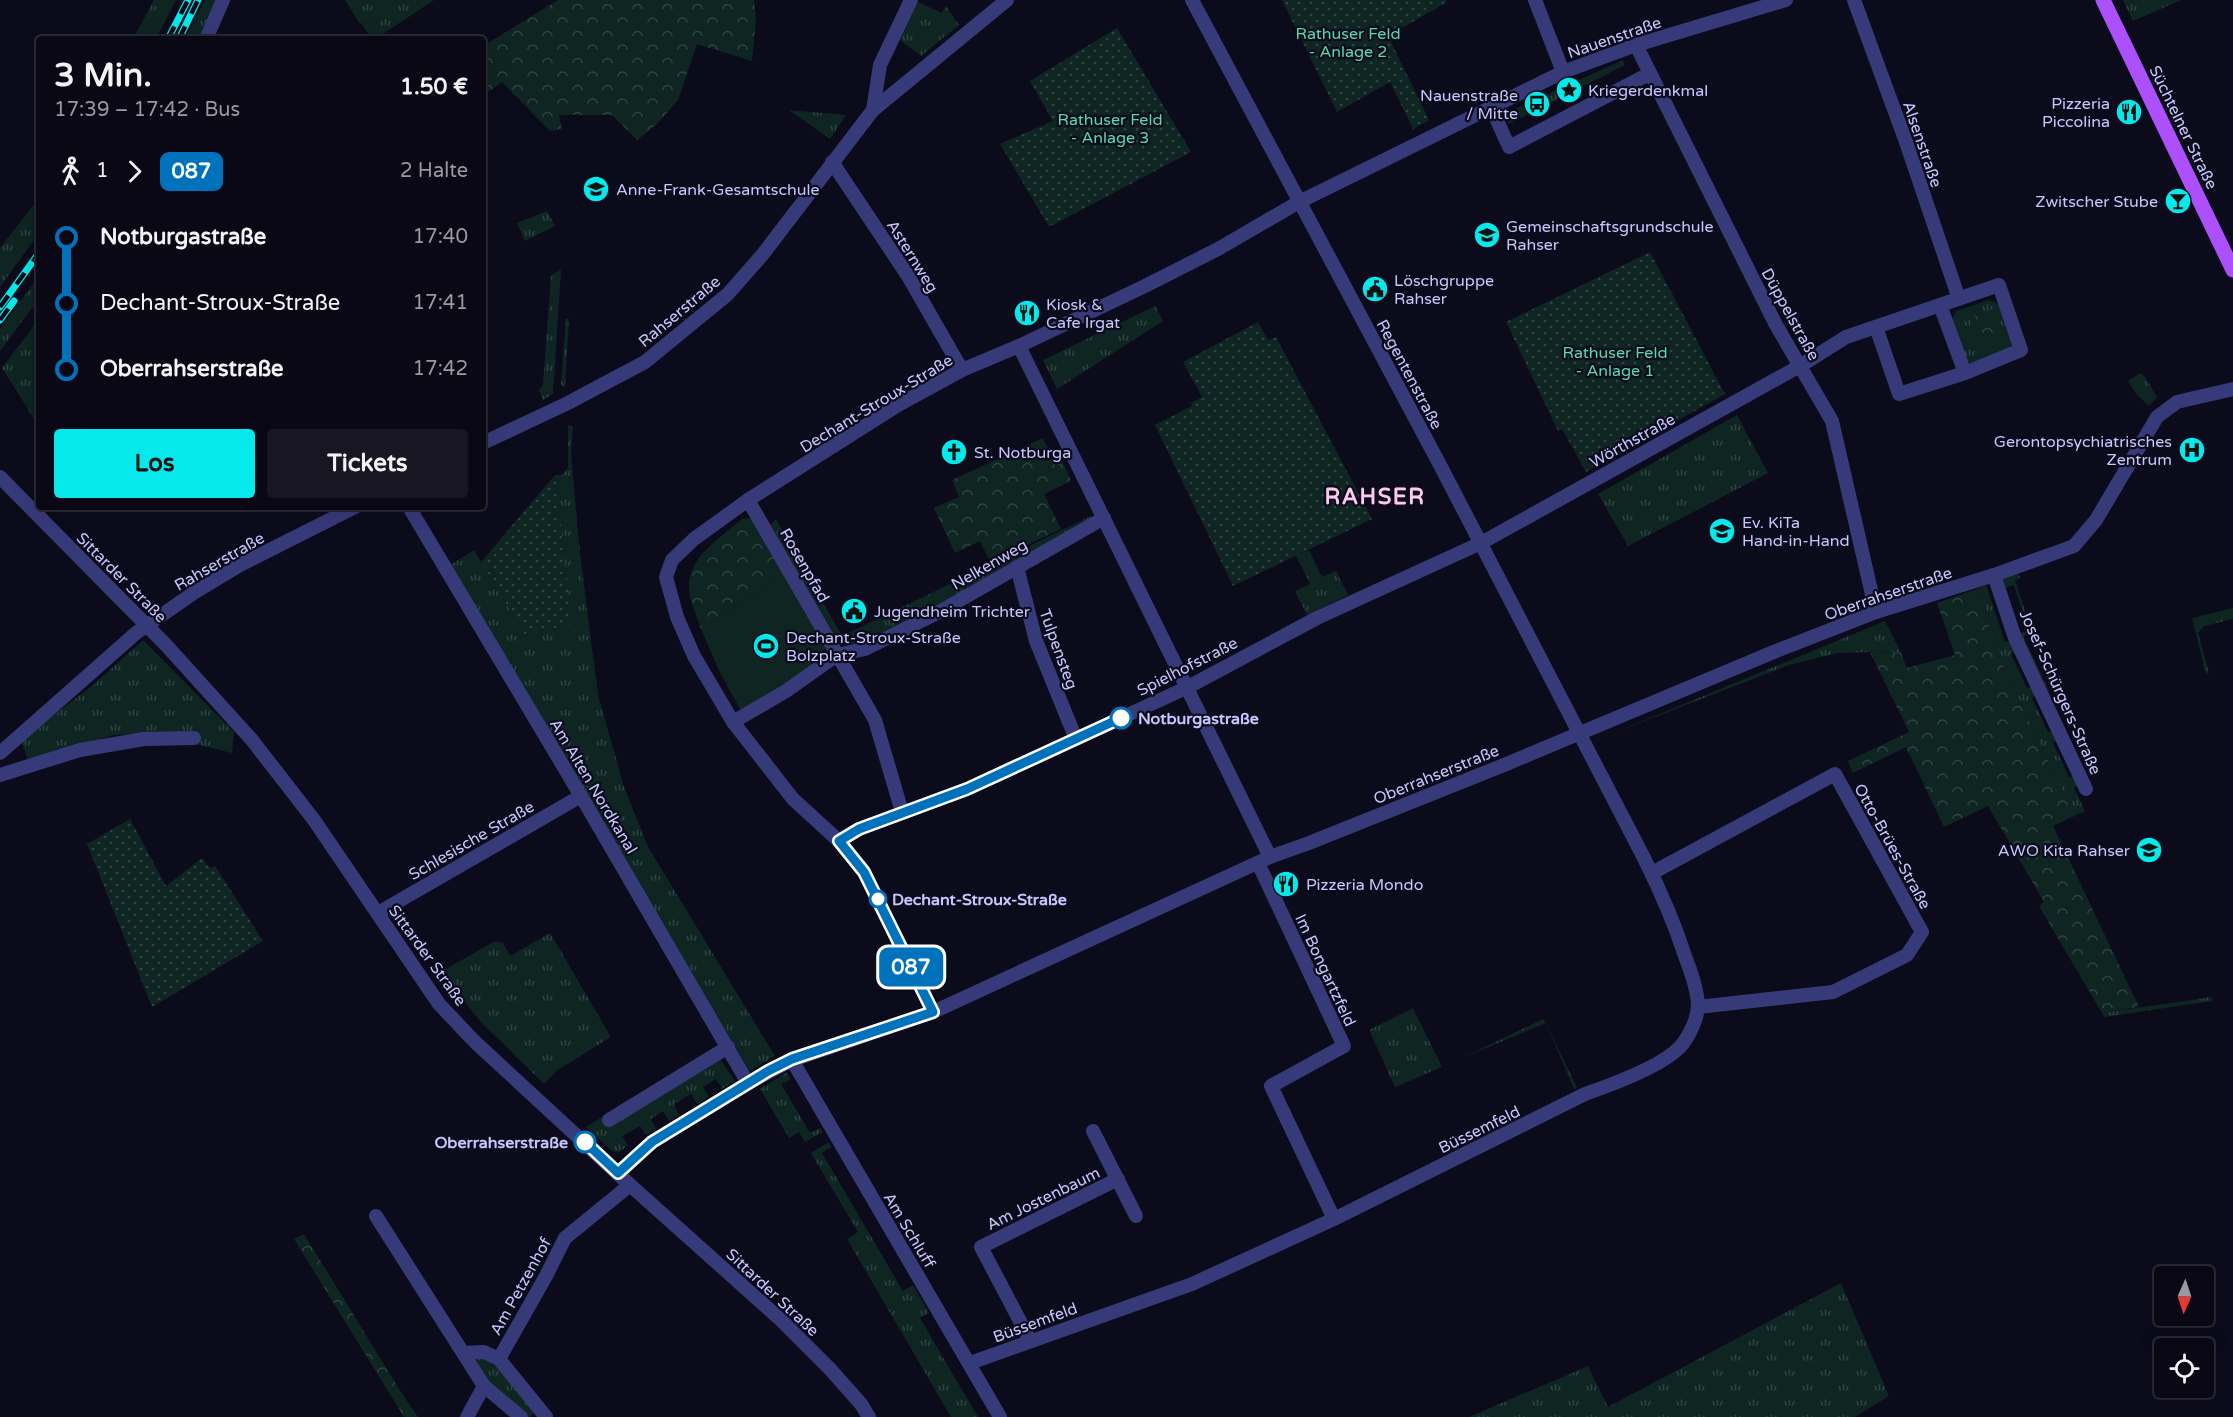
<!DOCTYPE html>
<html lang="de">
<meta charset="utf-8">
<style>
body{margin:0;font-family:"Varela Round",sans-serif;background:#171622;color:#f1f3f6;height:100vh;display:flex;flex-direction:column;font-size:22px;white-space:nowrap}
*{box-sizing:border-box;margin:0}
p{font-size:20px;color:#999aa0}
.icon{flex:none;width:33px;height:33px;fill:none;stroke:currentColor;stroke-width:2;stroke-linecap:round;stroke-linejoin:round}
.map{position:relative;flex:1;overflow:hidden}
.drawer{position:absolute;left:36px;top:36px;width:450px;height:474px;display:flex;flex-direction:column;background:#090814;border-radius:6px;box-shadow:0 6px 24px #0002,0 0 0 2px #292934}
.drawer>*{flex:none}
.badge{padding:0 12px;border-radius:9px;font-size:21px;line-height:39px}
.needle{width:39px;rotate:183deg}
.controls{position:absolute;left:2154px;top:1266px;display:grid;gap:12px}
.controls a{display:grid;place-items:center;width:60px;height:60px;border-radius:6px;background:#090814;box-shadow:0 6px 24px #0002,0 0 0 2px #292934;font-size:30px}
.map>.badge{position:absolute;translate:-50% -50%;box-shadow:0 0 0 3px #fff}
.legs{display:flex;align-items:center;gap:9px;height:66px;padding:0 18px;font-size:20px}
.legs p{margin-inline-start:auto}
.overview{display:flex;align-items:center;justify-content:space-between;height:102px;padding:0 18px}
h1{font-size:33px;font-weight:700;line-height:45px}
.primary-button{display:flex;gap:12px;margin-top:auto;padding:12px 18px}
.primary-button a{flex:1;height:69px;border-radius:6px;background:#05e9eb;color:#111;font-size:24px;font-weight:700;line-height:69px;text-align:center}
.primary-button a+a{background:#171622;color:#f1f3f6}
ul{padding:0 18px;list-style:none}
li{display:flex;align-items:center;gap:21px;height:66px;font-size:22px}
li i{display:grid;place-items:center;width:9px;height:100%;margin:0 8px;background:currentColor}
li i::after{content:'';width:15px;height:15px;margin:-8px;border:4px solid;border-radius:50%;background:#090814}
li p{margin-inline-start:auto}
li:first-child i{background:linear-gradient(#0000 50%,currentColor 0)}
li:last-child i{background:linear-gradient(currentColor 50%,#0000 0)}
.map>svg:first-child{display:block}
</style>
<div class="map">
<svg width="2233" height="1417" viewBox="0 0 2233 1417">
<defs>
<pattern id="grass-tufts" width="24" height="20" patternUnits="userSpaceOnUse" patternTransform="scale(1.5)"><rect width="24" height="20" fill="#0e2522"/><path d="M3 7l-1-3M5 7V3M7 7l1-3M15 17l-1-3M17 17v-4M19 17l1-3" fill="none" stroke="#304343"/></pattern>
<pattern id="forest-crowns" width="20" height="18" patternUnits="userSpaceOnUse" patternTransform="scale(1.5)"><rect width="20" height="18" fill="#0e2522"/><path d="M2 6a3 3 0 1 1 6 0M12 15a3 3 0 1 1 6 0" fill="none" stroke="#304343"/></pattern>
<pattern id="garden-dots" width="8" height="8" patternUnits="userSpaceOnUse" patternTransform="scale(1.5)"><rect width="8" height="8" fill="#0e2522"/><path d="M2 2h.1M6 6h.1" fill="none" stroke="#304343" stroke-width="1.8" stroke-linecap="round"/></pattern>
</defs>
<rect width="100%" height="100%" fill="#0c0b1b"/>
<!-- grass -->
<g fill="url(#grass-tufts)">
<path d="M154,0H176L156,39H133Z"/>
<path d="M205,0H219L200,39H185Z"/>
<path d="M345,0H434L380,36C370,37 366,33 362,23L360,24Z"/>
<path d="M2123,0H2181L2133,21Z"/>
<path d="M918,2L942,13L946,6L959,25L921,56L900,40Z"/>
<path d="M1623,60L1625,65L1509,124L1504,114Z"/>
<path d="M789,110L844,115H846L830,139Z"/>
<path d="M39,198V233L0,287V248Z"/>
<path d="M547,211L555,226L525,241L517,223Z"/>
<path d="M561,270L553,394L543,400L539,390L543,385L551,275Z"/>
<path d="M39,276V299L0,351V329Z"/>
<path d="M1989,300L2000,305L2013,343L2008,354L1975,365L1964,360L1951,322L1956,311Z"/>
<path d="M1155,306L1163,321L1057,389L1043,360Z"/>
<path d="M39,319V427L2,368Z"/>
<path d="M566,319H569L565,386L563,387L561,384Z"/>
<path d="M2140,373L2145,377L2157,397L2149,406L2137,395L2128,381Z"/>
<path d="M1737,415L1768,473L1628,546L1598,494Z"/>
<path d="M568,425L573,426L571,454L580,553L598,695L624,787L648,847L775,1056L750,1071L450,565L474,550L525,635L571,624L555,475H562L568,468Z"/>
<path d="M1091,516L1092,519L913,620L863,644L848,647L833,639L770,526L776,519L842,636Z"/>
<path d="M1309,550L1322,577L1336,571L1348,595L1307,615L1295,591L1310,584L1296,556Z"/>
<path d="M2018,573L2020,578L2015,580L2032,633L2023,636L2059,712L2019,633L2029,630L2014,585L2005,588L2003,579Z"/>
<path d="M1986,585L2005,642L2011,641L2015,651L2011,654L2027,688L2032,686L2037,695L2032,698L2048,732L2052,731L2057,741L2053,743L2069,777L2074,776L2079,785L2074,788L2085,811L2074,816L1993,644L1985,608L1977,589Z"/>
<path d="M2233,608V619L2204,626L2198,633L2209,673L2206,674L2192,618Z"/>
<path d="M1885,621L1901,653L1870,652L1838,653L1789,665L1611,734Z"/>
<path d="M143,640L234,732L232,753L195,744L194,732L114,735L28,760L21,740L92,686Z"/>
<path d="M550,933L611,1037L556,1071L544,1084L480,1021L441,972L495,941L503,943L510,956Z"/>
<path d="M2212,997L2213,1001L2104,1017L2102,1013Z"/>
<path d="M1413,1008L1442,1067L1395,1087L1369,1030Z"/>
<path d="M1543,1019L1546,1023L1577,1088L1574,1089L1546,1023L1462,1058Z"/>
<path d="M720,1059L735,1081L722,1089L716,1079L703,1087L709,1097L697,1104L691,1094L674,1104L679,1115L669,1121L663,1111L651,1119L656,1129L646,1135L640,1126L622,1136L628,1146L619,1152L612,1151L586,1127L604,1116Z"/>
<path d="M787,1072L791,1079L781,1084L810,1133L820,1128L822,1132L805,1142L799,1132L789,1138L760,1089Z"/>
<path d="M829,1142L831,1147L822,1153L903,1291L913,1285L929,1313L920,1318L978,1417H951L847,1239L858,1232L811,1153Z"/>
<path d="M1841,1283L1889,1396L1855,1417H1469L1588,1366L1608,1407Z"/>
<path d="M485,1356L495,1360L493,1364L499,1369L534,1413L530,1417H527L490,1385L477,1365L478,1359Z"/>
</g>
<!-- forest -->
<g fill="url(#forest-crowns)">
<path d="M558,0H754L756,20L752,61L697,44L678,100L656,125L637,140L612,115H559L562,129L550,131L502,82L483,96V46Z"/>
<path d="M1993,309L2003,336L1978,345L1969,318Z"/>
<path d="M1043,438L1055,465L1063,462L1071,481L1044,494L1061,529L990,562L980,541L955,553L934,508L959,497L952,480Z"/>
<path d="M751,518L757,523L783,574L701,629C697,618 693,608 690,597C682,560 718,540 742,519Z"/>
<path d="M1977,589L1985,608L1993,644L2074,816L2053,826L2139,1007L2102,1013L2039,906L2044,902L1988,806L1944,827L1906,747L1853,773L1848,761L1909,732L1870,652L1901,653L1907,668L1955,655L1937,603Z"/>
<path d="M304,1234L401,1392L418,1417H404L294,1239Z"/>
</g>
<!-- garden -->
<g fill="url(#garden-dots)">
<path d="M1282,0H1446L1447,2L1390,35V40L1429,120L1413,129L1390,82L1337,112Z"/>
<path d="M1117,28L1191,152L1049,227L1000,144L1053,121L1030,81Z"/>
<path d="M1650,252L1725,394L1586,472L1562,429L1558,431L1506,322Z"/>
<path d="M1258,322L1268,340L1276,337L1372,519L1233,586L1155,425L1192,406L1191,403L1202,397L1183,362Z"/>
<path d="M555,475L572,624L525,635L481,562Z"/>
<path d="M130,819L166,886L202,858L210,868L215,866L263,941L152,1007L87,844Z"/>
</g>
<!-- pitch -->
<path fill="#0e2522" d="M783,574L824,640L825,651L817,664L744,710L740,709L720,673L701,629Z"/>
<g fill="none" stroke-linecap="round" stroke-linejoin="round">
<!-- minor -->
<g stroke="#373a79" stroke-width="14">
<path d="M1535,0L1563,72"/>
<path d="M1854,0L1906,142L1959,299"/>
<path d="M206,39L223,0"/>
<path d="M1636,45L1776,325L1832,421L1876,612"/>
<path d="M1491,107L1509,147L1649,74"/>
<path d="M873,110L880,65L911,0"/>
<path d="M832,162L908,276L962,370"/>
<path d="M1876,327L1899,394L1965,373"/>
<path d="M1019,346L1270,857"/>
<path d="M483,443L568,403L645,362L728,294L763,254L873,110L1007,0"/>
<path d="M0,477L166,645L252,740L314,820L439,1004L475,1042L630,1185L781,1320L830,1369L861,1404L869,1417"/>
<path d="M748,500L875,720L902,812"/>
<path d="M409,507L581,796L748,1083"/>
<path d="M1017,567L1036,641L1076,739"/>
<path d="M1994,575L2015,638L2086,789"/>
<path d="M733,722L786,691L837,655L865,649L939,612L1104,518"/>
<path d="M0,753L136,633L195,592L240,565L355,507"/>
<path d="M0,775L80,750L144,739L194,738"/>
<path d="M839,841L859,829L967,789L1076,739L1188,687L1317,618L1481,543L1800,366L1846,337L1999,285L2021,350L1965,373L1940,305"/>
<path d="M1258,863L1344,1046L1271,1086L1334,1219"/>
<path d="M1652,873L1835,774L1922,932L1907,955L1833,992L1698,1007"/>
<path d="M378,913L581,796"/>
<path d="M933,1012L864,872L839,841L793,799L733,722L694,656L677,617L666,577L672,560L694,539L748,500L898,405L962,370L1019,346L1145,286L1218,249L1299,202L1563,72L1636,45L1786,0"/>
<path d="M792,1060L1000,1417"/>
<path d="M609,1120L728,1047"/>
<path d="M1093,1131L1136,1216"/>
<path d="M618,1173L652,1142L748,1083L792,1060L933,1012L1270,857L1309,843L1504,765L1776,651L1876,612L1994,575L2074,546L2096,520L2157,417L2177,402L2233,389"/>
<path d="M376,1216L484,1386L521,1417"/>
<path d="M1030,1340L981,1247L1118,1179"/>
<path d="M464,1353L484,1352L499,1359L546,1417"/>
<path d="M499,1359L546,1276L565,1238L630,1185"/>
<path d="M970,1363L1192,1284L1334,1219L1585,1094C1611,1085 1662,1066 1680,1047C1689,1037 1698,1018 1698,1005C1697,988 1691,972 1685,956C1674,922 1660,890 1644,858L1440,465L1192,0"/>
<path d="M467,1417L484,1386"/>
</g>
<!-- major -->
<path stroke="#ac50fb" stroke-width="15" d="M2103,0L2233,270"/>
<defs>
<g id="rail">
<path d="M168,39L188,0"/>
<path d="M179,39L198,0"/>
<path d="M0,307L39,253"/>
<path d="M0,320L14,301"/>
</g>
</defs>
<!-- rail casing -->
<use href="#rail" stroke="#05e9eb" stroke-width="7"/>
<!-- rail -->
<use href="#rail" stroke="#0c0b1b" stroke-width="4.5" stroke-dasharray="14" stroke-linecap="butt"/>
</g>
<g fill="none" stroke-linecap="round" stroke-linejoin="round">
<defs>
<path id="line-1" d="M585,1142L618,1173L652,1142L768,1071L792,1059L933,1012L864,872L839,841L859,829L967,789L1121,718"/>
</defs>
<!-- line-1 casing -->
<use href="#line-1" stroke="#fff" stroke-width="14"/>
<!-- line-1 -->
<use href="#line-1" stroke="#0072bc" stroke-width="9"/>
</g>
<!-- icons -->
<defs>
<symbol id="sight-disc" viewBox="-11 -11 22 22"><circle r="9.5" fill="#05e9eb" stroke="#0c0b1b"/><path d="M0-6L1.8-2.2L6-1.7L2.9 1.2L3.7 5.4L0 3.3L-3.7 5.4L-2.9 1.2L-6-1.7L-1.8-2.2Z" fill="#111"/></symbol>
<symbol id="bus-disc" viewBox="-11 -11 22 22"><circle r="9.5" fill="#05e9eb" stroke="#0c0b1b"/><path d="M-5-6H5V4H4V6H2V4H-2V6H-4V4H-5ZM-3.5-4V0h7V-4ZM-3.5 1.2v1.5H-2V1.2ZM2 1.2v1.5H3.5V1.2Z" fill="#111"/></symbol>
<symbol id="restaurant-disc" viewBox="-11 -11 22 22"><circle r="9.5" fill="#05e9eb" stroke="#0c0b1b"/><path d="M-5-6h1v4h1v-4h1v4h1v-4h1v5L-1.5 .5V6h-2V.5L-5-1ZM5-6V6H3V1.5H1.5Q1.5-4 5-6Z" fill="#111"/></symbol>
<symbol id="school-disc" viewBox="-11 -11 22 22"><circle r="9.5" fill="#05e9eb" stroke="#0c0b1b"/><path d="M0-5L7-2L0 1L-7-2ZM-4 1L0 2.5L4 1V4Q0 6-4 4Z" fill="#111"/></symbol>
<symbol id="bar-disc" viewBox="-11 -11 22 22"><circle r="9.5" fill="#05e9eb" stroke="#0c0b1b"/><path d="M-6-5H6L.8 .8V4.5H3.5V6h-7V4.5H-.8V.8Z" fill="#111"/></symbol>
<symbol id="civic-disc" viewBox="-11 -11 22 22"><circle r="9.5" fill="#05e9eb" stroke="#0c0b1b"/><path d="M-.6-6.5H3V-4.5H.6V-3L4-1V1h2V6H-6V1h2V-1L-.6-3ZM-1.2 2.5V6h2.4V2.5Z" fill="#111"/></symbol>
<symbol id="hospital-disc" viewBox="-11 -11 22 22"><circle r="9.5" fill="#05e9eb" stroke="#0c0b1b"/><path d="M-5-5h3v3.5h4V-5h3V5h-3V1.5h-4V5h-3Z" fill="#111"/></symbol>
<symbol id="church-disc" viewBox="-11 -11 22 22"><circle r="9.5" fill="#05e9eb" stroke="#0c0b1b"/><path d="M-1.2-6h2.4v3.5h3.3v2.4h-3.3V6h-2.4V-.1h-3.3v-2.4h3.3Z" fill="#111"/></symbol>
<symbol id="stadium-disc" viewBox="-11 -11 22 22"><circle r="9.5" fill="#05e9eb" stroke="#0c0b1b"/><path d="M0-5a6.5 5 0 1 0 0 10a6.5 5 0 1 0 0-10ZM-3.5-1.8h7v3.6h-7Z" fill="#111"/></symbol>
</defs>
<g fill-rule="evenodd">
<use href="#sight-disc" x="1554" y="75" width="30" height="30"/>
<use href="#bus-disc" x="1522" y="89" width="30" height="30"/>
<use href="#restaurant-disc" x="2114" y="97" width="30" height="30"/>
<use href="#school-disc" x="581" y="174" width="30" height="30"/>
<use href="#bar-disc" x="2163" y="186" width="30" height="30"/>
<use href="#school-disc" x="1472" y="220" width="30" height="30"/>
<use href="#civic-disc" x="1360" y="274" width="30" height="30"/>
<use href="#restaurant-disc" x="1012" y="298" width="30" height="30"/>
<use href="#hospital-disc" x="2177" y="435" width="30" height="30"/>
<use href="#church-disc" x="939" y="437" width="30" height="30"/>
<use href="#school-disc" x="1707" y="516" width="30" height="30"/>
<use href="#civic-disc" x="839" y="596" width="30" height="30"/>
<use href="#stadium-disc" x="751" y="631" width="30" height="30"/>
<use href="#school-disc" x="2134" y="835" width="30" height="30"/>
<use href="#restaurant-disc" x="1271" y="869" width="30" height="30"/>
</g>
<!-- markers -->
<g fill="#fff" stroke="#0072bc" stroke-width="3">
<circle cx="1121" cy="718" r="10"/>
<circle cx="878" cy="899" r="8"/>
<circle cx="585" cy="1142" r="10"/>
</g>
<g text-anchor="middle" stroke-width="4.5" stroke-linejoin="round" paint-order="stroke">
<!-- park labels -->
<g font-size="16" fill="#56dbad" stroke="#0c0b1b">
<text x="1348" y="39">Rathuser Feld<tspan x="1348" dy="18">- Anlage 2</tspan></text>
<text x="1110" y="125">Rathuser Feld<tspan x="1110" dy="18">- Anlage 3</tspan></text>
<text x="1615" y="358">Rathuser Feld<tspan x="1615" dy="18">- Anlage 1</tspan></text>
</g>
<!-- street labels -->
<g font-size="16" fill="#c8c6fe" stroke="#0c0b1b">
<text transform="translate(1614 37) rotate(-19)" y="6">Nauenstraße</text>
<text transform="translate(2184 127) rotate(64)" y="6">Süchtelner Straße</text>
<text transform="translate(1923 144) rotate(71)" y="6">Alsenstraße</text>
<text transform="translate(913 256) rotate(58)" y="6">Asternweg</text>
<text transform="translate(679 311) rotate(-40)" y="6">Rahserstraße</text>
<text transform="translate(1791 314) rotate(61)" y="6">Düppelstraße</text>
<text transform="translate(1410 374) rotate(62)" y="6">Regentenstraße</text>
<text transform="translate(876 403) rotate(-31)" y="6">Dechant-Stroux-Straße</text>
<text transform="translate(1632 440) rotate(-29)" y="6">Wörthstraße</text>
<text transform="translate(219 561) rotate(-30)" y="6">Rahserstraße</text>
<text transform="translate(989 564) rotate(-30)" y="6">Nelkenweg</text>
<text transform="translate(805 565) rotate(60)" y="6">Rosenpfad</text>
<text transform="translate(122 577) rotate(45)" y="6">Sittarder Straße</text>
<text transform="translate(1888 593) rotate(-19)" y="6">Oberrahserstraße</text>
<text transform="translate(1059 649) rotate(70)" y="6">Tulpensteg</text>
<text transform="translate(1187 666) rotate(-27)" y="6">Spielhofstraße</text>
<text transform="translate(2061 692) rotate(66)" y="6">Josef-Schürgers-Straße</text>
<text transform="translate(1436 774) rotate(-22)" y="6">Oberrahserstraße</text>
<text transform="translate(594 786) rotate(59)" y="6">Am Alten Nordkanal</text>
<text transform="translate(471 840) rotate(-30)" y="6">Schlesische Straße</text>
<text transform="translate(1893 846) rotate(61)" y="6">Otto-Brües-Straße</text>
<text transform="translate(428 955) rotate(54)" y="6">Sittarder Straße</text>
<text transform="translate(1326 970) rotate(65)" y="6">Im Bongartzfeld</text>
<text transform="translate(1479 1129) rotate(-26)" y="6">Büssemfeld</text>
<text transform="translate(1043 1198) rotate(-26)" y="6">Am Jostenbaum</text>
<text transform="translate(910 1230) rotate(59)" y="6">Am Schluff</text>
<text transform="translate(520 1286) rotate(-61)" y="6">Am Petzenhof</text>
<text transform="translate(773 1292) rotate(43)" y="6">Sittarder Straße</text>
<text transform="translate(1035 1322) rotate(-20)" y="6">Büssemfeld</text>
</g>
<!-- poi labels -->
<g font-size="16" fill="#c8c6fe" stroke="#0c0b1b" text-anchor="start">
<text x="1588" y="96">Kriegerdenkmal</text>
<text x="1518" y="101" text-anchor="end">Nauenstraße<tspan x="1518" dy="18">/ Mitte</tspan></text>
<text x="2110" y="109" text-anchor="end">Pizzeria<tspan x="2110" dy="18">Piccolina</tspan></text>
<text x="616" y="195">Anne-Frank-Gesamtschule</text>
<text x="2158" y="207" text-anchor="end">Zwitscher Stube</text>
<text x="1506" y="232">Gemeinschaftsgrundschule<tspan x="1506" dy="18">Rahser</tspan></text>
<text x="1394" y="286">Löschgruppe<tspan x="1394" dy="18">Rahser</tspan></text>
<text x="1046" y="310">Kiosk &amp;<tspan x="1046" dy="18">Cafe Irgat</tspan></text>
<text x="2172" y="447" text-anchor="end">Gerontopsychiatrisches<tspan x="2172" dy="18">Zentrum</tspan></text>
<text x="974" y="458">St. Notburga</text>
<text x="1742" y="528">Ev. KiTa<tspan x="1742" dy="18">Hand-in-Hand</tspan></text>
<text x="874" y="617">Jugendheim Trichter</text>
<text x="786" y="643">Dechant-Stroux-Straße<tspan x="786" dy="18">Bolzplatz</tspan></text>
<text x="2130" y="856" text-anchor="end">AWO Kita Rahser</text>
<text x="1306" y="890">Pizzeria Mondo</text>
</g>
<!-- stop labels -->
<g font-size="16" font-weight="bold" fill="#c8c6fe" stroke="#0c0b1b" text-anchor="start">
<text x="1138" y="724">Notburgastraße</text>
<text x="892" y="905">Dechant-Stroux-Straße</text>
<text x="568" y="1148" text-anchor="end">Oberrahserstraße</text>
</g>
<!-- district labels -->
<g font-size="22" font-weight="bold" letter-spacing="1.5" fill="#fec8ef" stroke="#0c0b1b">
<text x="1375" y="504">RAHSER</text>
</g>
</g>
</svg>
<div class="controls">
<a><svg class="needle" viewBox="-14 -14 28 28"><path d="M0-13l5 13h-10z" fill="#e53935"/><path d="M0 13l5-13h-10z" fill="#999aa0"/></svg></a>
<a><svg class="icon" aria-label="locate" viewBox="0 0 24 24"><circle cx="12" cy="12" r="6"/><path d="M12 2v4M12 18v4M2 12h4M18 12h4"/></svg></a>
</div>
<b class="badge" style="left:911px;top:967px;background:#0072bc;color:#fff">087</b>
<section class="drawer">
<div class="overview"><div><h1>3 Min.</h1><p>17:39 – 17:42 · Bus</p></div><b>1.50 €</b></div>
<div class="legs"><svg class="icon" aria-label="walk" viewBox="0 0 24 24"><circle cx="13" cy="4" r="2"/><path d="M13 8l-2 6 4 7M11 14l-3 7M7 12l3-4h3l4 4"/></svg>1<svg class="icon" aria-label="forward" viewBox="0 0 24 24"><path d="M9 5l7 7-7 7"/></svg><b class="badge" style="background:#0072bc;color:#fff">087</b><p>2 Halte</p></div>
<ul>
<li><i style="color:#0072bc"></i><b>Notburgastraße</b><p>17:40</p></li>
<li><i style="color:#0072bc"></i><span>Dechant-Stroux-Straße</span><p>17:41</p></li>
<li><i style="color:#0072bc"></i><b>Oberrahserstraße</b><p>17:42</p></li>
</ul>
<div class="primary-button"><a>Los</a><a>Tickets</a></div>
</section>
</div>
